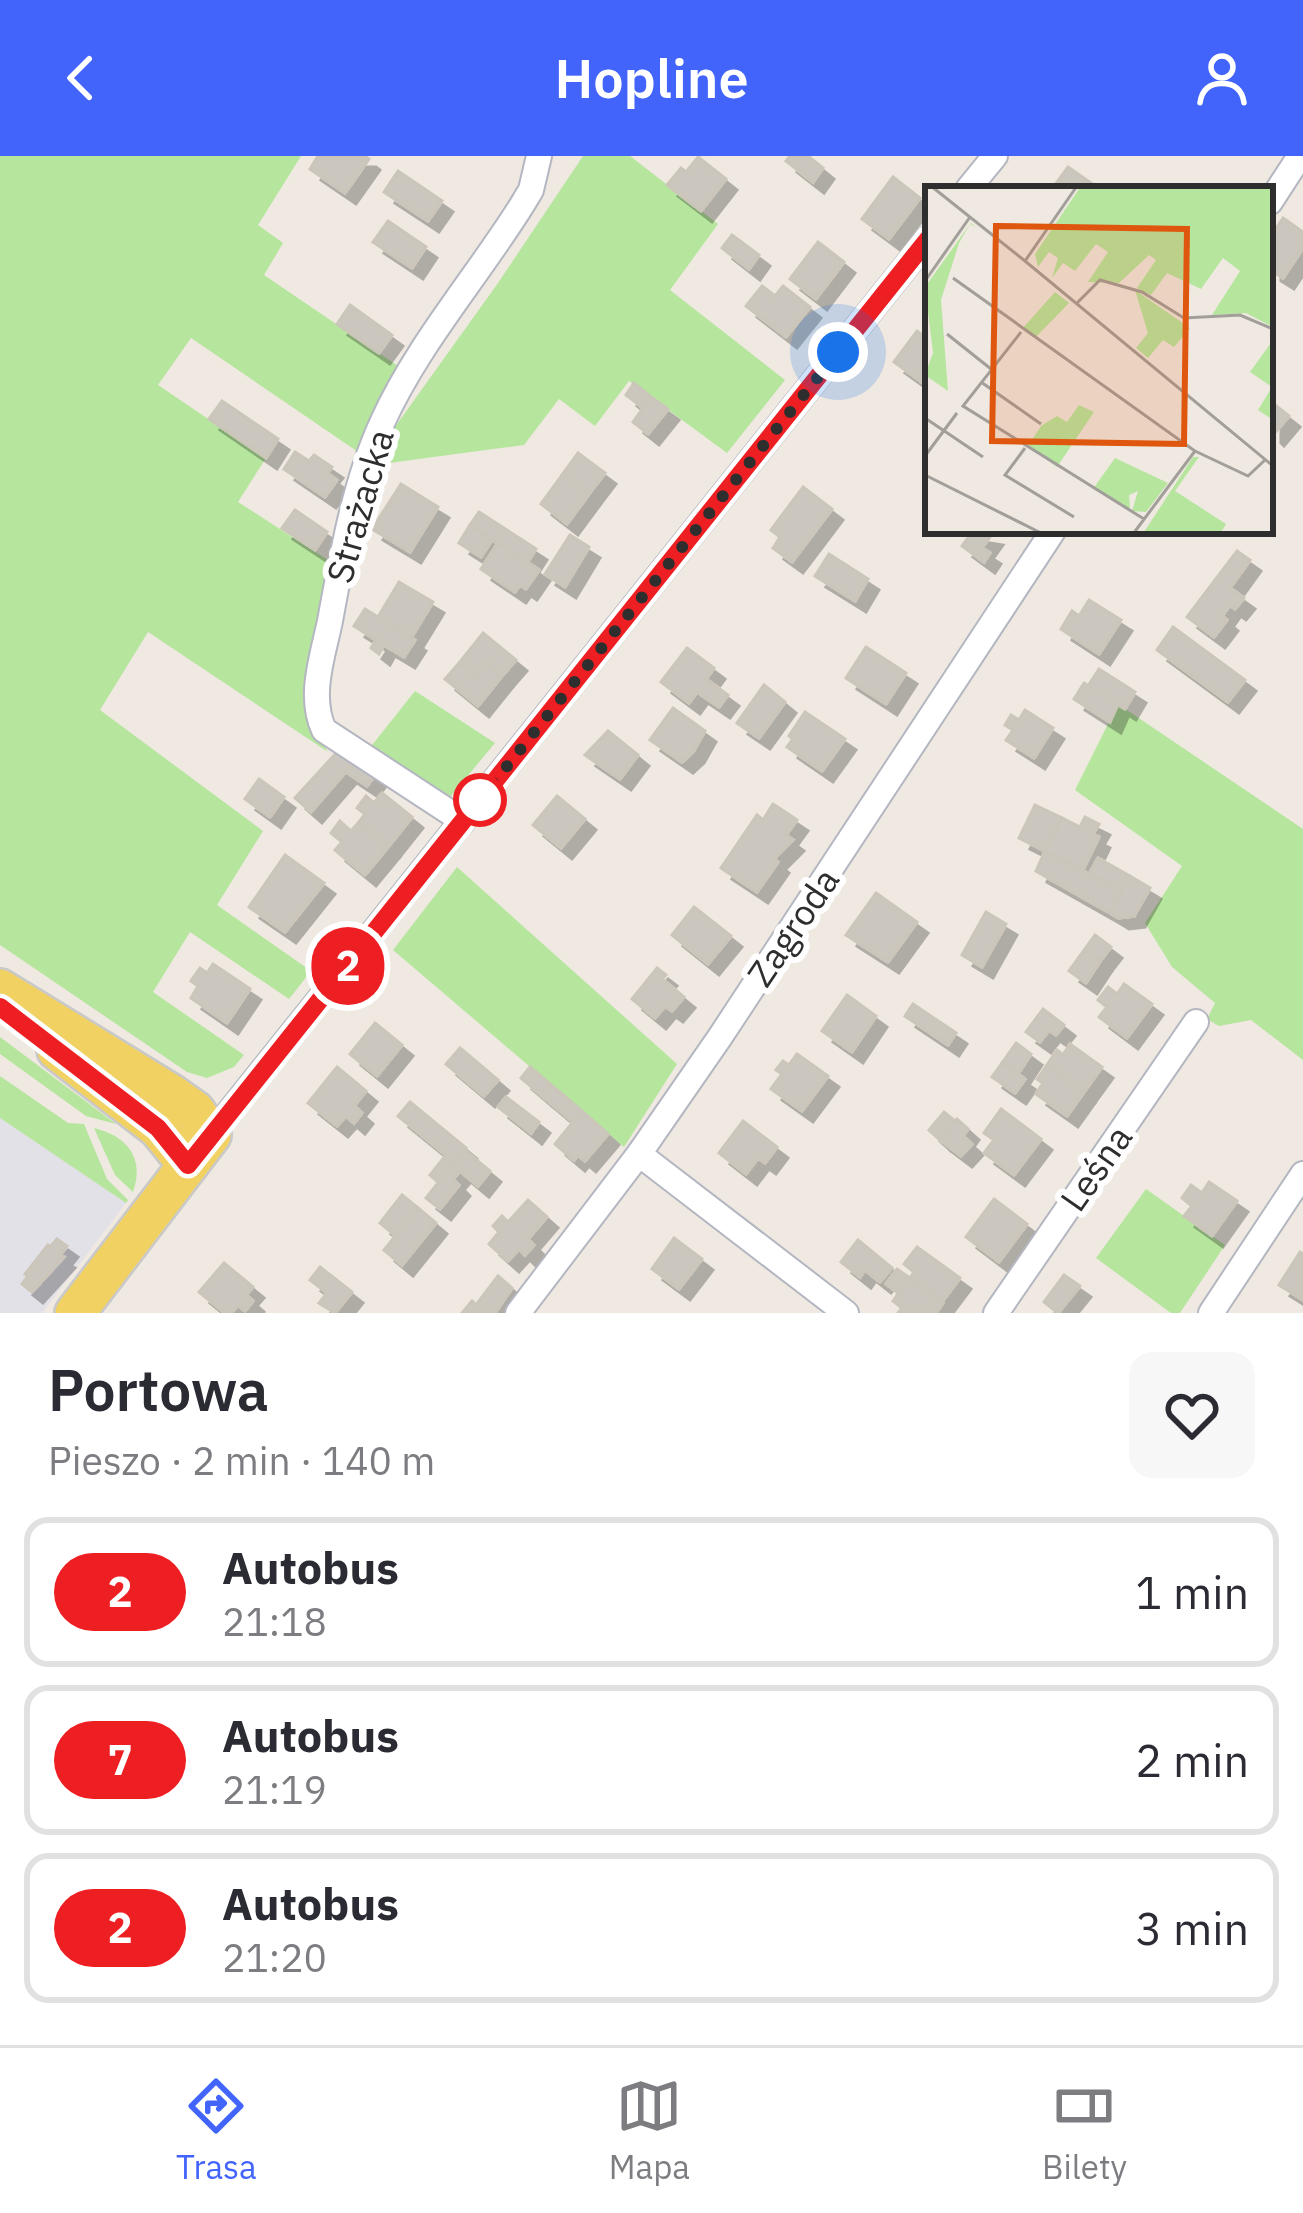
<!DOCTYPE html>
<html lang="pl">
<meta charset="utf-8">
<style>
body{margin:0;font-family:"IBM Plex Sans",sans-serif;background:#f7f7f7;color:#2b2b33;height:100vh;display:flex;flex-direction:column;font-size:45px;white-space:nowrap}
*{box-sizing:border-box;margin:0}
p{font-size:39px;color:#7c7c81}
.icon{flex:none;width:66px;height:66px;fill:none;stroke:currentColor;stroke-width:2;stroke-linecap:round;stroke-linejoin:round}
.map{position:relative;height:1157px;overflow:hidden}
.drawer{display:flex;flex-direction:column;background:#fff;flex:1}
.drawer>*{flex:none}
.badge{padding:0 24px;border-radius:39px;font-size:42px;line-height:78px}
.you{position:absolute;width:60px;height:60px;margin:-30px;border:9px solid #fff;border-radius:50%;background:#1a73e8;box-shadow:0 0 0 18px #1a73e833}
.map>.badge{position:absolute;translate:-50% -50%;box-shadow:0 0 0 6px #fff}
.round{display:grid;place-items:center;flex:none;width:126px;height:126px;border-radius:24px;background:#f7f7f7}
.overview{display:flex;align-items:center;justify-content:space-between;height:204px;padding:0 48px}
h1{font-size:57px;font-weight:600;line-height:90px}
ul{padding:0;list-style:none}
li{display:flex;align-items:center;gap:36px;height:150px;margin:0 24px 18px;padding:0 24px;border:6px solid #e1e1e2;border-radius:24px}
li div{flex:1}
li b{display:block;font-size:45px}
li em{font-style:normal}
li .badge{min-width:132px;font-weight:700;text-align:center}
header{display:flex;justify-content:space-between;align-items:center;height:156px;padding:0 48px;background:#4264fb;color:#fff;font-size:54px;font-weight:600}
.dock{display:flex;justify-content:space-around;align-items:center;height:168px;border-top:3px solid #e1e1e2;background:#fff;font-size:33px;color:#7c7c81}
.dock a{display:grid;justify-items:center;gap:6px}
.dock .selected{color:#4264fb}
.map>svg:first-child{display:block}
</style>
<header><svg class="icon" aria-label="back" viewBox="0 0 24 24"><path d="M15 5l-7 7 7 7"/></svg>Hopline<svg class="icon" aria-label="person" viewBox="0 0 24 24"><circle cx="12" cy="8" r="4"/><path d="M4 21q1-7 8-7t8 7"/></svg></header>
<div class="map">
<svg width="1303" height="1157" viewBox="0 0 1303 1157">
<defs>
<filter id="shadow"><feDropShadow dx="11" dy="11" stdDeviation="0" flood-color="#0004"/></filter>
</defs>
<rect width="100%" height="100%" fill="#efe9e1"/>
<!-- industrial -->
<path fill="#e3e1e8" d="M0,962L126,1047L42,1157H0Z"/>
<!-- green -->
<g fill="#b6e59e">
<path d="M0,0H301L258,69L283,87L264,119L401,212L364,300L191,182L158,229L266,302L238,346L331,406C322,443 305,505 306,542C307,562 317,580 328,596L148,476L100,554L263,675L217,749L311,815L289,843L190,776L153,836L244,899L234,911L207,922L187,916L0,789Z"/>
<path d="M583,0H630L718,68L670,134L785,224L727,297L629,225L595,270L559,243L524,289L374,309L387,282L498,127Z"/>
<path d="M415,535L495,587L446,646L369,593Z"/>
<path d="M1118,548L1303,673V904L1251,864L1219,870L1207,863L1215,847L1172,811L1145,767L1182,710L1075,634Z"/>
<path d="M457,711L677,908L624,991L393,794Z"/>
<path d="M0,881L116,968L86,960L0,898Z"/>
<path d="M0,920L68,967L84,968L107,1023L128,1044L126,1047L0,962Z"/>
<path d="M94,972C127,980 145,1002 133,1036L115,1019Z"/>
<path d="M1146,1033L1225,1089L1180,1157H1171L1096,1102Z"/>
</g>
<!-- building -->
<g fill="#cbc7bf" stroke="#cbc5ba" stroke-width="3" filter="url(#shadow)">
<path d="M318,0H365L369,3L345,37L310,13Z"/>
<path d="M790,0H808L823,12L813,26L786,5Z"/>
<path d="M698,1L726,23L701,55L667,29L681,12L686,16Z"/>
<path d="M1068,11L1098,32L1097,33H1052Z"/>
<path d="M398,15L442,45L428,65L384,36Z"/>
<path d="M893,21L920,42L889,83L862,63Z"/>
<path d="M1283,62L1303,76V92L1283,122L1270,114V82Z"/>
<path d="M388,65L426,91L412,112L373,86Z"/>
<path d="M732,79L759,99L749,113L722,92Z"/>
<path d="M818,86L844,106L816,143L790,123Z"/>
<path d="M762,130L775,140L783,130L810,151L786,181L746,150Z"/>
<path d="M350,149L392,179L379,197L337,168Z"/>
<path d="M917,175L928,183V220L923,227L894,206Z"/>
<path d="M634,227L651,241L643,252L626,239Z"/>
<path d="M651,241L668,253L648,278L633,266Z"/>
<path d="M222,245L278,283L266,302L209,263Z"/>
<path d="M1270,245L1289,260L1273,279L1270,276Z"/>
<path d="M295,296L309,305L314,299L332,311L327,317L337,324L325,341L284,313Z"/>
<path d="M578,297L605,317L589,338L562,319Z"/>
<path d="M562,319L589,338L567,368L541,348Z"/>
<path d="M401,328L438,351L410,396L372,373Z"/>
<path d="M803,331L832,353L792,406L773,392L780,381L771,374Z"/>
<path d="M295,354L327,376L315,394L282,372Z"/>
<path d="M479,356L536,393L527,407L470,369Z"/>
<path d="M470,369L492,384L481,401L459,387Z"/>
<path d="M973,375L992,378L982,392L990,397L984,406L962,390Z"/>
<path d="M570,379L589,391L565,431L545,418Z"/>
<path d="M498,387L539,414L526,433L520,429L515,436L481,413Z"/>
<path d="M1237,395L1250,404L1230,432L1244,442L1235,453L1230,449L1222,460L1227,464L1214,481L1187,461Z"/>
<path d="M829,398L868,423L855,445L815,420Z"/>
<path d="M399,426L433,446L411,482L378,461Z"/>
<path d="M1089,444L1121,464L1099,498L1061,473L1072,455L1079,460Z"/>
<path d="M365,453L415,484L404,501L384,489L379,498L371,492L376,484L354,470Z"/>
<path d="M1173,471L1245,524L1228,546L1157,494Z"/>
<path d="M483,477L516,504L502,520L485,506L474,520L459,507Z"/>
<path d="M866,491L906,517L886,548L846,522Z"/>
<path d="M687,492L714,512L706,523L728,539L719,551L697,536L689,547L661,526Z"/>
<path d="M485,506L502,520L478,550L445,523L459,507L474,520Z"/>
<path d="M1099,513L1135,536L1125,553L1088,530Z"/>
<path d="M1084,527L1118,548L1110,566L1074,543Z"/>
<path d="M764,529L785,546L759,582L737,567Z"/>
<path d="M673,552L705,575L693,596L682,606L650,584Z"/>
<path d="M1025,554L1053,572L1034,602L1006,584L1013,574L1005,569L1011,559L1019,564Z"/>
<path d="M805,556L845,583L822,615L787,591L793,583L789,580Z"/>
<path d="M608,575L638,599L620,623L585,599Z"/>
<path d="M339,594L355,605L311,656L295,642Z"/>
<path d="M355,605L376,618L367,630L346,616Z"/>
<path d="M259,623L284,641L270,661L245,643Z"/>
<path d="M382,637L412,661L389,690L359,666L365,658L357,652L366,640L374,647Z"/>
<path d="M557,640L585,663L561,692L533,669Z"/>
<path d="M773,648L797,664L786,679L793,684L774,703L778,706L757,736L721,712L757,659L763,664Z"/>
<path d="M1035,649L1062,662L1045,695L1019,682Z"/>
<path d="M1085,661L1099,668L1093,678L1099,681L1083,714L1045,695L1062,662L1080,671Z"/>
<path d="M340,665L351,675L359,666L389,690L365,719L335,694L342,686L331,677Z"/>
<path d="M1045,695L1122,735L1110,757L1036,715Z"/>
<path d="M285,699L324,727L285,776L249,751Z"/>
<path d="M1098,702L1130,720L1122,735L1090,717Z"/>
<path d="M1130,720L1150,732L1134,760L1118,762L1110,757Z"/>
<path d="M876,737L917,766L888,806L846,779Z"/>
<path d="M694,751L731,780L708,808L672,779Z"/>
<path d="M986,756L1006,768L982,811L962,799Z"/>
<path d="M1095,779L1111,791L1101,804L1085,793Z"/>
<path d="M1085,793L1101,804L1086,827L1069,815Z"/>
<path d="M213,808L250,833L227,867L191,842L198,830L191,825L200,812L207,817Z"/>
<path d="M657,812L666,819L662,823L684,841L672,855L665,850L655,862L632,843Z"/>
<path d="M1124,828L1152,848L1127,882L1099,861L1107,851L1098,844L1108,831L1117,838Z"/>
<path d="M847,839L876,860L852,896L822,875Z"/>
<path d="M913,848L956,877L948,889L905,860Z"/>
<path d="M1043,853L1064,869L1056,879L1049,874L1040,886L1026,876Z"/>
<path d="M375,867L402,889L377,920L350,898Z"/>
<path d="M1016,887L1031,898L1018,918L1002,907Z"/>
<path d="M1070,888L1102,911L1084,936L1047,909L1057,894L1063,899Z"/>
<path d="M460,892L498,924L484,940L446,908Z"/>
<path d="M797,898L828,920L802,955L771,933L782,918L776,914L783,905L789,909Z"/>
<path d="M1002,907L1025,923L1015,937L992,921Z"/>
<path d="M1047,909L1084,936L1067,960L1036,938L1043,927L1037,923Z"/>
<path d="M337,911L366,935L354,950L362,957L354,967L346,960L337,970L308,947Z"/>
<path d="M530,911L550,928L541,939L521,922Z"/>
<path d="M550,928L582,955L573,966L541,939Z"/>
<path d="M506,941L539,966L531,977L498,951Z"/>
<path d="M410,946L466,992L438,1026L430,1019L446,999L398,960Z"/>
<path d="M1001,953L1041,983L1014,1019L984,997L994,984L984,977Z"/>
<path d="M582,955L608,978L585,1005L578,999L574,1004L555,988Z"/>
<path d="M944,956L955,965L940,984L929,974Z"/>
<path d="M957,963L968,973L963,980L972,988L961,1000L940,984Z"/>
<path d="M743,965L777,991L765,1007L758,1002L746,1018L719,997Z"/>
<path d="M464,994L490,1015L478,1030L460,1015L453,1023L459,1029L440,1053L426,1042Z"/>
<path d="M1209,1026L1237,1045L1212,1080L1184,1060L1192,1050L1182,1042L1191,1029L1202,1037Z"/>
<path d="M402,1039L418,1052L396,1080L380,1067Z"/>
<path d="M994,1043L1027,1068L999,1106L966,1081Z"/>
<path d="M528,1044L547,1061L528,1083L534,1089L525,1099L519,1093L508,1105L489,1088L499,1076L493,1070L502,1060L508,1066Z"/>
<path d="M418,1052L436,1067L402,1109L384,1094Z"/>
<path d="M674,1082L702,1103L679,1133L652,1113Z"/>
<path d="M57,1083L67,1090L60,1099L64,1101L32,1136L22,1128L28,1120L25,1118L48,1089L50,1091Z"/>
<path d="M858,1084L892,1112L880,1126L865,1114L860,1121L841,1106Z"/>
<path d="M917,1091L960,1122L942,1146L910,1122L914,1116L904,1108Z"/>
<path d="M1300,1096L1303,1098V1144L1279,1129Z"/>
<path d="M224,1107L253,1131L246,1139L253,1145L245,1155L238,1149L231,1157H225L199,1136Z"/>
<path d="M320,1111L352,1136L335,1157L319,1147L327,1137L310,1124Z"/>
<path d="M897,1113L910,1122L898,1137L886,1128Z"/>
<path d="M1064,1119L1080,1130L1058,1157L1044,1146Z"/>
<path d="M498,1120L512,1132L495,1157H462L472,1145L476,1149Z"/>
<path d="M910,1122L943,1147L936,1157H898L902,1152L893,1145Z"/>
</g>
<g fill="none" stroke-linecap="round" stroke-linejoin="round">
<defs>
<g id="minor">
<path d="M968,33L995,0"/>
<path d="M1270,46L1300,0"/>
<path d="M463,665L324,574C308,540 323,499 330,465C342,400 354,328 382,267C417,189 477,121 522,49L531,34L539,0"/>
<path d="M211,979L928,83"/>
<path d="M639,998L846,1157"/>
<path d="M518,1157L639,998L720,881L1053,375"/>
<path d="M996,1157L1196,866"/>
<path d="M1211,1157L1303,1018"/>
</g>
<g id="primary">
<path d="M0,833L171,938L195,955L211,979L75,1157"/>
<path d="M57,894L158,972L188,1009"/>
</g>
</defs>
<!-- minor casing -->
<use href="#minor" stroke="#b4b7c1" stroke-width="28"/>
<!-- primary casing -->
<use href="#primary" stroke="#c9c9c9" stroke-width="44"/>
<!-- minor -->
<use href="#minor" stroke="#fff" stroke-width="24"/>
<!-- primary -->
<use href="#primary" stroke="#f2d163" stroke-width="39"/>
</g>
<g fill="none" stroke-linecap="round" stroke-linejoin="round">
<defs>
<path id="line" d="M0,851L158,972L188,1009L928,83"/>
</defs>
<!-- line casing -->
<use href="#line" stroke="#fff" stroke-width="27"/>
<!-- line -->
<use href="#line" stroke="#ee1f23" stroke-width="18"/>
<!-- walk -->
<path stroke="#2e2e2e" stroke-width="12" stroke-dasharray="0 21.6" d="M480,644L838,196"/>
</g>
<!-- markers -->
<circle fill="#fff" stroke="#ee1f23" stroke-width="6" cx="480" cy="644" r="24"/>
<g text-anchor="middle" stroke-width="12" stroke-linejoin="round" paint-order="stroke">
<!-- street labels -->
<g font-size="36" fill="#2e2e2e" stroke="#fff">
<text transform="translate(360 350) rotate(-74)" y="13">Strażacka</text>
<text transform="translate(793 771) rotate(-56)" y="13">Zagroda</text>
<text transform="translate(1096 1012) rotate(-55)" y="13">Leśna</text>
</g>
</g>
<!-- overview -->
<g transform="translate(925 30)">
<rect width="348" height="348" fill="#efe9e1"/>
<path d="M156,0H348V141L321,127L287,129L315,85L298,72L276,103L242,87L226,109L212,102L231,74L224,69L194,97L163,96L183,66L171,58L150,85L138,77L127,92L133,72L124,66L113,81L110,68ZM46,37L51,41L45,38L34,57L16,114L23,205L0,189L8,167L0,101L45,38ZM210,104L265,142L249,161L238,154L223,172L211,162L223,147ZM130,106L144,117L110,152L97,143ZM348,154V234L333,224L347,201L325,186ZM154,219L169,226L132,281L103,260L116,240L132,230L142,236ZM268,271H274L250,305L301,338L295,348L219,346ZM190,272L243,297L221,326L207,325L213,305L204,309L205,323L168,303Z" fill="#b6e59e"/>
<path fill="none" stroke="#a29e99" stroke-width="3" d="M6,0L100,75L152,0M100,75L348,280M28,92L270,265L208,348M0,95L45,31M151,118L175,94L217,106L259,132L315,129L348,143M96,146L38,220L219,333M22,148L66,183M56,196L116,238M0,232L58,271M100,262L80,289L149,331M270,265L323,290L340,274M0,270L32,227M0,289L118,348"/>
<path fill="#df570e" fill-opacity="0.15" stroke="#df570e" stroke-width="6" d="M71,40L262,43L259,258L67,255Z"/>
<rect width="348" height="348" fill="none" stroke="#2e2e2e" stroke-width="6"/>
</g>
</svg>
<div class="you" style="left:838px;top:196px"></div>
<b class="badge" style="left:348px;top:810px;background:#ee1f23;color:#fff">2</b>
</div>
<section class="drawer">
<div class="overview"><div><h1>Portowa</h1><p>Pieszo · 2 min · 140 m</p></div><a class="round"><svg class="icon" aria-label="heart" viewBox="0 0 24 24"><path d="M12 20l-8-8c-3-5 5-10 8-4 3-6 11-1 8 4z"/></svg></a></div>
<ul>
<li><span class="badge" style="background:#ee1f23;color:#fff">2</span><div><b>Autobus</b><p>21:18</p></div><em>1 min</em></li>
<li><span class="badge" style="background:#ee1f23;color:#fff">7</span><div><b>Autobus</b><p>21:19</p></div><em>2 min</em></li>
<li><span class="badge" style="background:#ee1f23;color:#fff">2</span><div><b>Autobus</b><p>21:20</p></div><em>3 min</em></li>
</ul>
</section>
<nav class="dock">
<a class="selected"><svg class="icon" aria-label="directions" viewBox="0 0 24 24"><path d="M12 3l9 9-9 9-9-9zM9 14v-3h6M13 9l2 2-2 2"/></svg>Trasa</a>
<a><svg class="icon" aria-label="map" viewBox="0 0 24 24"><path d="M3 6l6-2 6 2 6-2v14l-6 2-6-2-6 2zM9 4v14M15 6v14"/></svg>Mapa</a>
<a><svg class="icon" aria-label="tickets" viewBox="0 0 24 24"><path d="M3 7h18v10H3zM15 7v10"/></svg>Bilety</a>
</nav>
